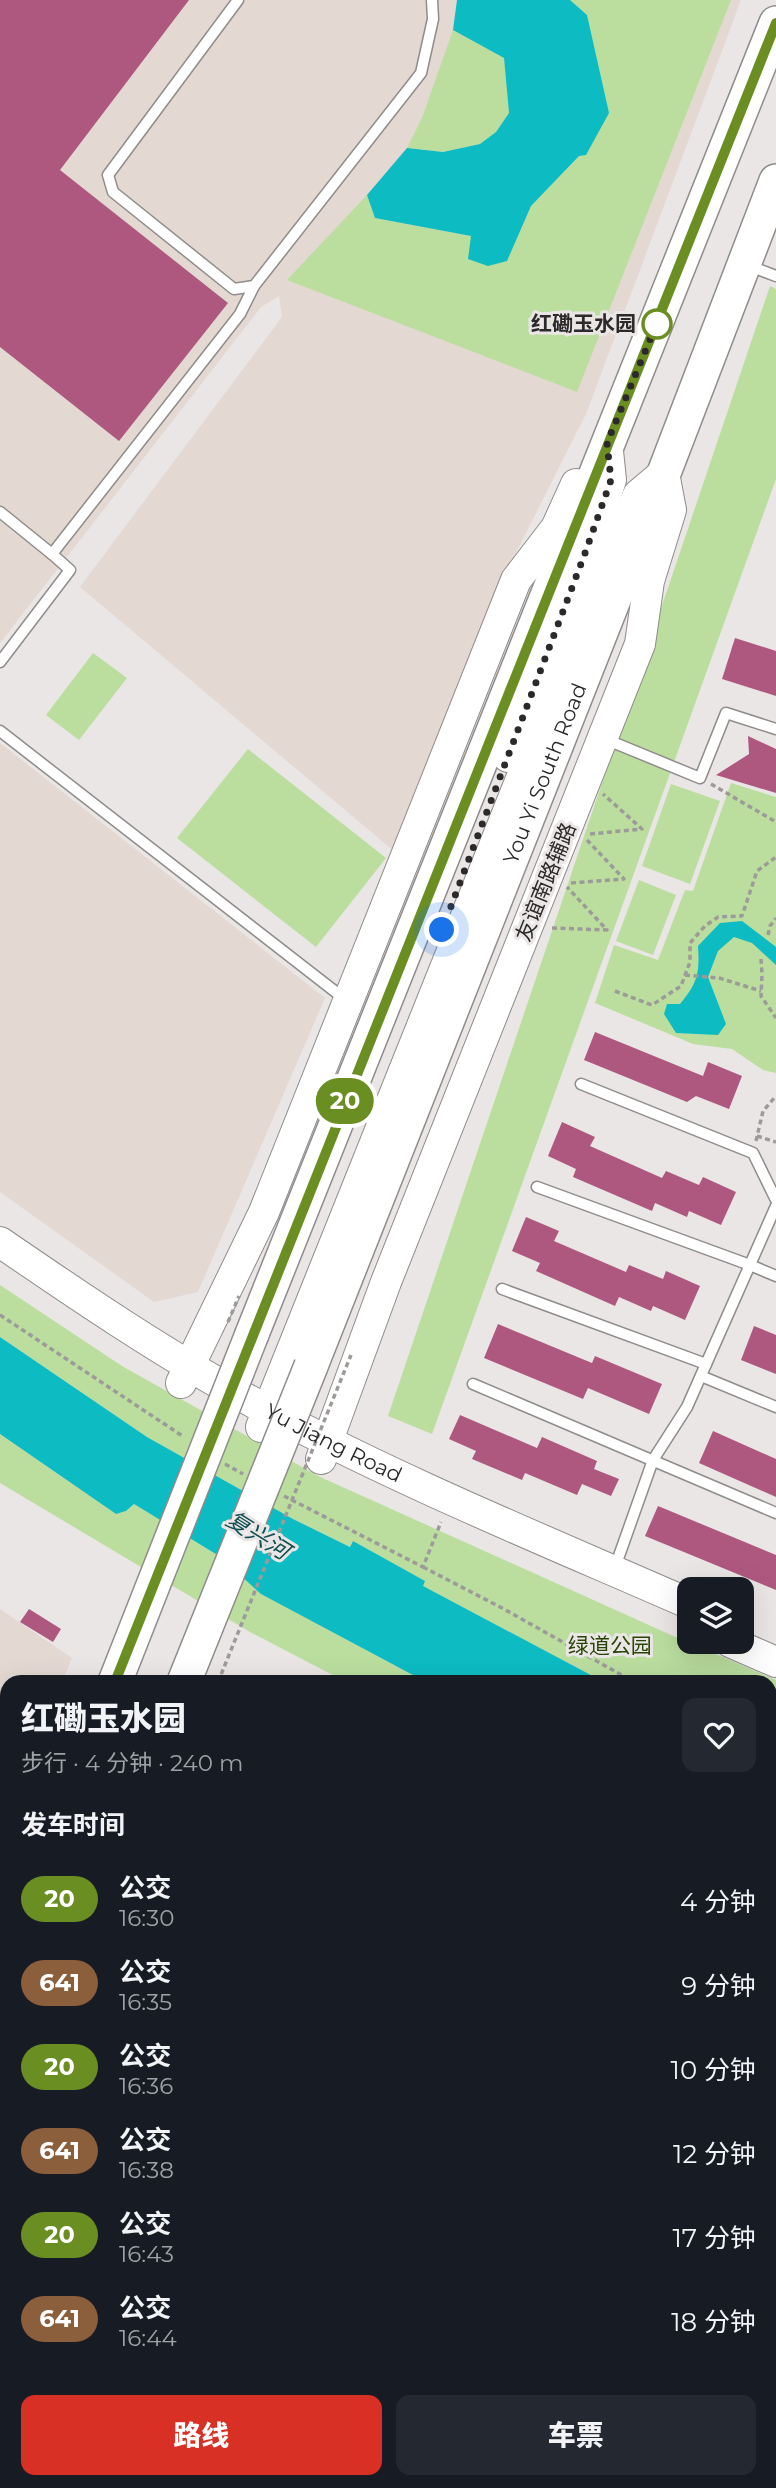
<!DOCTYPE html>
<html lang="zh">
<meta charset="utf-8">
<style>
body{margin:0;font-family:Montserrat,"Noto Sans SC",sans-serif;background:#242831;color:#f1f3f6;height:100vh;display:flex;flex-direction:column;font-size:26px;white-space:nowrap}
*{box-sizing:border-box;margin:0}
p{font-size:23px;color:#9ea1a6}
.icon{flex:none;width:38px;height:38px;fill:none;stroke:currentColor;stroke-width:2;stroke-linecap:round;stroke-linejoin:round}
.map{position:relative;flex:1;overflow:hidden}
.sheet{position:absolute;left:0px;top:1675px;width:777px;height:814px;display:flex;flex-direction:column;background:#171b24;border-radius:21px 21px 0 0;box-shadow:0 7px 28px #0002}
.sheet>*{flex:none}
.badge{padding:0 14px;border-radius:23px;font-size:24px;line-height:46px}
.buttons{position:absolute;left:677px;top:1577px;display:grid;gap:14px}
.buttons a{display:grid;place-items:center;width:77px;height:77px;border-radius:14px;background:#171b24;box-shadow:0 7px 28px #0002;font-size:35px}
.you{position:absolute;width:35px;height:35px;margin:-18px;border:5px solid #fff;border-radius:50%;background:#1a73e8;box-shadow:0 0 0 10px #1a73e833}
.map>.badge{position:absolute;translate:-50% -50%;box-shadow:0 0 0 4px #fff}
h2{padding:0 21px;font-size:26px;line-height:63px}
.round{display:grid;place-items:center;flex:none;width:74px;height:74px;border-radius:14px;background:#242831}
.overview{display:flex;align-items:center;justify-content:space-between;height:119px;padding:0 21px}
h1{font-size:33px;font-weight:800;line-height:52px}
.button{display:flex;gap:14px;margin-top:auto;padding:14px 21px}
.button a{flex:1;height:80px;border-radius:14px;background:#d93025;color:#fff;font-size:28px;font-weight:800;line-height:80px;text-align:center}
.button a+a{background:#242831;color:#f1f3f6}
ul{padding:0;list-style:none}
li{display:flex;align-items:center;gap:21px;height:84px;padding:0 21px}
li div{flex:1}
li b{display:block;font-size:26px}
li em{font-style:normal}
li .badge{min-width:77px;font-weight:700;text-align:center}
.map>svg:first-child{display:block}
</style>
<div class="map">
<svg width="776" height="2488" viewBox="0 0 776 2488">
<rect width="100%" height="100%" fill="#eae6e5"/>
<!-- built -->
<g fill="#e3d8d2">
<path d="M0,0H741L586,414L490,604L395,852L80,587L282,317L279,296L261,307L0,643Z"/>
<path d="M0,743L325,998L198,1292L154,1302L0,1192Z"/>
<path d="M0,1609L72,1658L62,1682H7V1813L0,1830Z"/>
</g>
<!-- green -->
<g fill="#bbde9f">
<path d="M570,0H731L577,392L287,280L367,195L375,218L471,236L506,261L531,206L579,156L587,15Z"/>
<path d="M453,30L504,58L509,113L496,132L480,144L443,152L407,148L422,118Z"/>
<path d="M770,286L776,289V479L432,1434L388,1416Z"/>
<path d="M93,653L127,678L79,740L46,715Z"/>
<path d="M248,749L386,858L316,947L177,838Z"/>
<path d="M731,783L776,797V1073L763,1070L732,1049L693,1044L595,1003L614,945L658,960L685,890L693,891Z"/>
<path d="M671,784L720,801L690,884L642,866Z"/>
<path d="M639,880L676,895L653,955L616,941Z"/>
<path d="M0,1285L122,1366L318,1476L671,1635L776,1680V1772L770,1769V1682H604L422,1586L424,1581L353,1541L350,1547L293,1519L147,1437L0,1337Z"/>
<path d="M0,1434L116,1514L126,1511L134,1504L219,1556L262,1594L426,1682H346L250,1632L0,1483Z"/>
<path d="M770,1861L776,1863V1899L770,1896Z"/>
</g>
<!-- water -->
<g fill="#0dbbc3">
<path d="M457,0H570L587,15L609,113L586,155L579,156L531,206L507,261L488,266L468,259L471,236L375,218L367,195L407,148L443,152L480,144L496,132L509,113L504,58L453,30Z"/>
<path d="M742,921L776,947V965L752,943L734,937L718,951L708,977L726,1024L718,1035L676,1033L664,1014L667,1004H680C697,984 700,973 698,946L720,923Z"/>
<path d="M0,1337L147,1437L293,1519L350,1547L353,1541L425,1581L423,1586L604,1682H426L261,1594L219,1556L134,1504L126,1511L116,1514L0,1434Z"/>
<path d="M770,1769L776,1772V1863L770,1860Z"/>
</g>
<!-- building -->
<g fill="#af587f">
<path d="M0,0H189L60,170L228,303L119,441L0,347Z"/>
<path d="M735,638L776,651V696L722,679Z"/>
<path d="M748,736L776,749V793L716,775L749,754Z"/>
<path d="M595,1032L703,1076L708,1062L742,1076L729,1109L696,1096L687,1102L584,1060Z"/>
<path d="M562,1122L595,1137L590,1146L662,1178L666,1171L699,1185L703,1177L736,1192L721,1225L689,1211L687,1217L655,1203L652,1211L573,1177L576,1169L548,1156Z"/>
<path d="M526,1217L559,1231L554,1241L626,1272L629,1265L663,1279L666,1271L700,1286L685,1320L653,1306L651,1311L619,1297L615,1306L536,1271L540,1263L512,1251Z"/>
<path d="M498,1324L592,1363L595,1356L662,1384L649,1414L588,1388L583,1399L484,1358Z"/>
<path d="M754,1326L776,1335V1374L741,1360Z"/>
<path d="M460,1415L537,1448L542,1437L597,1461L594,1469L619,1479L611,1496L582,1484L577,1495L525,1473L522,1480L472,1459L476,1451L449,1439Z"/>
<path d="M713,1431L776,1459V1497L699,1463Z"/>
<path d="M658,1506L776,1555V1590L645,1536Z"/>
<path d="M29,1609L61,1629L53,1642L20,1622Z"/>
</g>
<g fill="none" stroke-linecap="round" stroke-linejoin="round">
<defs>
<g id="lane">
<path d="M238,0L108,175L113,192L234,289L254,286L421,73L433,19L432,0"/>
<path d="M747,265L776,276"/>
<path d="M0,512L52,554L240,314L254,286"/>
<path d="M0,662L70,570L52,554"/>
<path d="M0,731L346,1000"/>
<path d="M605,739L700,778L726,713L776,729"/>
<path d="M581,1084L753,1153L776,1200"/>
<path d="M537,1187L750,1265L776,1276"/>
<path d="M502,1289L706,1364"/>
<path d="M701,1376L776,1407"/>
<path d="M473,1384L776,1513"/>
<path d="M614,1570L653,1460L687,1407L776,1206"/>
</g>
<path id="street" d="M394,2488L397,2482"/>
<g id="secondary">
<path d="M508,757L585,556L611,480L608,451"/>
<path id="s1" d="M0,1242C83,1299 167,1356 256,1404C396,1480 544,1540 690,1604"/>
<path d="M181,1383L264,1212L516,580L556,528L576,484"/>
<path d="M261,1427L606,567L638,495L664,473L671,510L649,581L640,644L386,1282L321,1459"/>
<path d="M730,1642L776,1662"/>
<path d="M0,1883L7,1865"/>
<path d="M0,2243L7,2227"/>
</g>
<g id="primary">
<path d="M252,1334L776,23"/>
<path id="s2" d="M311,1366L664,473L776,181"/>
<path d="M0,1973L7,1955"/>
<path d="M0,2147L7,2130"/>
</g>
</defs>
<!-- lane casing -->
<use href="#lane" stroke="#8f8c8a" stroke-width="13"/>
<!-- street casing -->
<use href="#street" stroke="#8f8c8a" stroke-width="24"/>
<!-- secondary casing -->
<use href="#secondary" stroke="#8f8c8a" stroke-width="32"/>
<!-- primary casing -->
<use href="#primary" stroke="#8f8c8a" stroke-width="36"/>
<!-- path -->
<g stroke="#9d9a9a" stroke-width="3.5" stroke-dasharray="5 3.5" stroke-linecap="butt">
<path d="M711,784L776,822"/>
<path d="M590,834L642,829L603,794"/>
<path d="M571,883L624,879L587,840"/>
<path d="M552,928L607,930L567,887"/>
<path d="M768,935L770,926L776,918"/>
<path d="M761,959L762,974L761,996L776,1018"/>
<path d="M685,975L719,978L761,991"/>
<path d="M615,991L652,1005L681,986L690,962V943L705,926L718,917L742,916L757,871L776,857"/>
<path d="M757,1136L776,1142"/>
<path d="M756,1141L763,1111L776,1096"/>
<path d="M0,1315L184,1437"/>
<path d="M225,1464L243,1474"/>
<path d="M284,1496L423,1567L441,1522"/>
<path d="M423,1567L502,1608L634,1682"/>
<path d="M770,1725L776,1726"/>
<path d="M0,1924L7,1906"/>
<path d="M0,2192L7,2175"/>
</g>
<!-- lane -->
<use href="#lane" stroke="#fff" stroke-width="10"/>
<!-- street -->
<use href="#street" stroke="#fff" stroke-width="21"/>
<!-- secondary -->
<use href="#secondary" stroke="#fff" stroke-width="30"/>
<!-- primary -->
<use href="#primary" stroke="#fff" stroke-width="33"/>
<defs>
<g id="primary-bridge">
<path d="M115,1682L252,1334"/>
<path d="M184,1682L311,1366"/>
</g>
</defs>
<!-- primary-bridge casing -->
<use href="#primary-bridge" stroke="#8f8c8a" stroke-width="36" stroke-linecap="butt"/>
<!-- path-bridge -->
<g stroke="#9d9a9a" stroke-width="3.5" stroke-dasharray="5 3.5" stroke-linecap="butt">
<path d="M228,1322L239,1296"/>
<path d="M218,1682L351,1355"/>
</g>
<!-- primary-bridge -->
<use href="#primary-bridge" stroke="#fff" stroke-width="33"/>
</g>
<g fill="none" stroke-linecap="round" stroke-linejoin="round">
<defs>
<path id="line" d="M115,1682L776,23"/>
</defs>
<!-- line casing -->
<use href="#line" stroke="#fff" stroke-width="16"/>
<!-- line -->
<use href="#line" stroke="#6b8e23" stroke-width="10"/>
<!-- walk -->
<path stroke="#2b2929" stroke-width="7" stroke-dasharray="0 12.6" d="M442,930L584,556L611,480L607,443L659,318L657,324"/>
</g>
<!-- markers -->
<circle fill="#fff" stroke="#6b8e23" stroke-width="3.5" cx="657" cy="324" r="14"/>
<g text-anchor="middle" stroke-width="6" stroke-linejoin="round" paint-order="stroke">
<!-- stop labels -->
<g font-size="21" font-weight="bold" fill="#2b2929" stroke="#eae6e5" text-anchor="end">
<text x="636" y="331">红磡玉水园</text>
</g>
<!-- street labels -->
<g font-size="21" fill="#2b2929" stroke="#eae6e5">
<text dy="7" stroke="none"><textPath href="#s2" startOffset="637">You Yi South Road</textPath></text>
<text transform="translate(546 882) rotate(-68)" y="7">友谊南路辅路</text>
<text dy="7" stroke="none"><textPath href="#s1" startOffset="390">Yu Jiang Road</textPath></text>
</g>
<!-- park labels -->
<g font-size="21" fill="#284407" stroke="#eae6e5">
<text x="610" y="1653">绿道公园</text>
</g>
<!-- water labels -->
<g font-size="23" font-style="italic" fill="#104f52" stroke="#eae6e5">
<text transform="translate(258 1535) rotate(32)" y="8">复兴河</text>
</g>
</g>
</svg>
<div class="buttons">
<a><svg class="icon" aria-label="layers" viewBox="0 0 24 24"><path d="M12 4l9 5-9 5-9-5zM3 14l9 5 9-5"/></svg></a>
</div>
<div class="you" style="left:442px;top:930px"></div>
<b class="badge" style="left:345px;top:1101px;background:#6b8e23;color:#fff">20</b>
<section class="sheet">
<div class="overview"><div><h1>红磡玉水园</h1><p>步行 · 4 分钟 · 240 m</p></div><a class="round"><svg class="icon" aria-label="heart" viewBox="0 0 24 24"><path d="M12 20l-8-8c-3-5 5-10 8-4 3-6 11-1 8 4z"/></svg></a></div>
<h2>发车时间</h2>
<ul>
<li><span class="badge" style="background:#6b8e23;color:#fff">20</span><div><b>公交</b><p>16:30</p></div><em>4 分钟</em></li>
<li><span class="badge" style="background:#8b5e3c;color:#fff">641</span><div><b>公交</b><p>16:35</p></div><em>9 分钟</em></li>
<li><span class="badge" style="background:#6b8e23;color:#fff">20</span><div><b>公交</b><p>16:36</p></div><em>10 分钟</em></li>
<li><span class="badge" style="background:#8b5e3c;color:#fff">641</span><div><b>公交</b><p>16:38</p></div><em>12 分钟</em></li>
<li><span class="badge" style="background:#6b8e23;color:#fff">20</span><div><b>公交</b><p>16:43</p></div><em>17 分钟</em></li>
<li><span class="badge" style="background:#8b5e3c;color:#fff">641</span><div><b>公交</b><p>16:44</p></div><em>18 分钟</em></li>
</ul>
<div class="button"><a>路线</a><a>车票</a></div>
</section>
</div>
